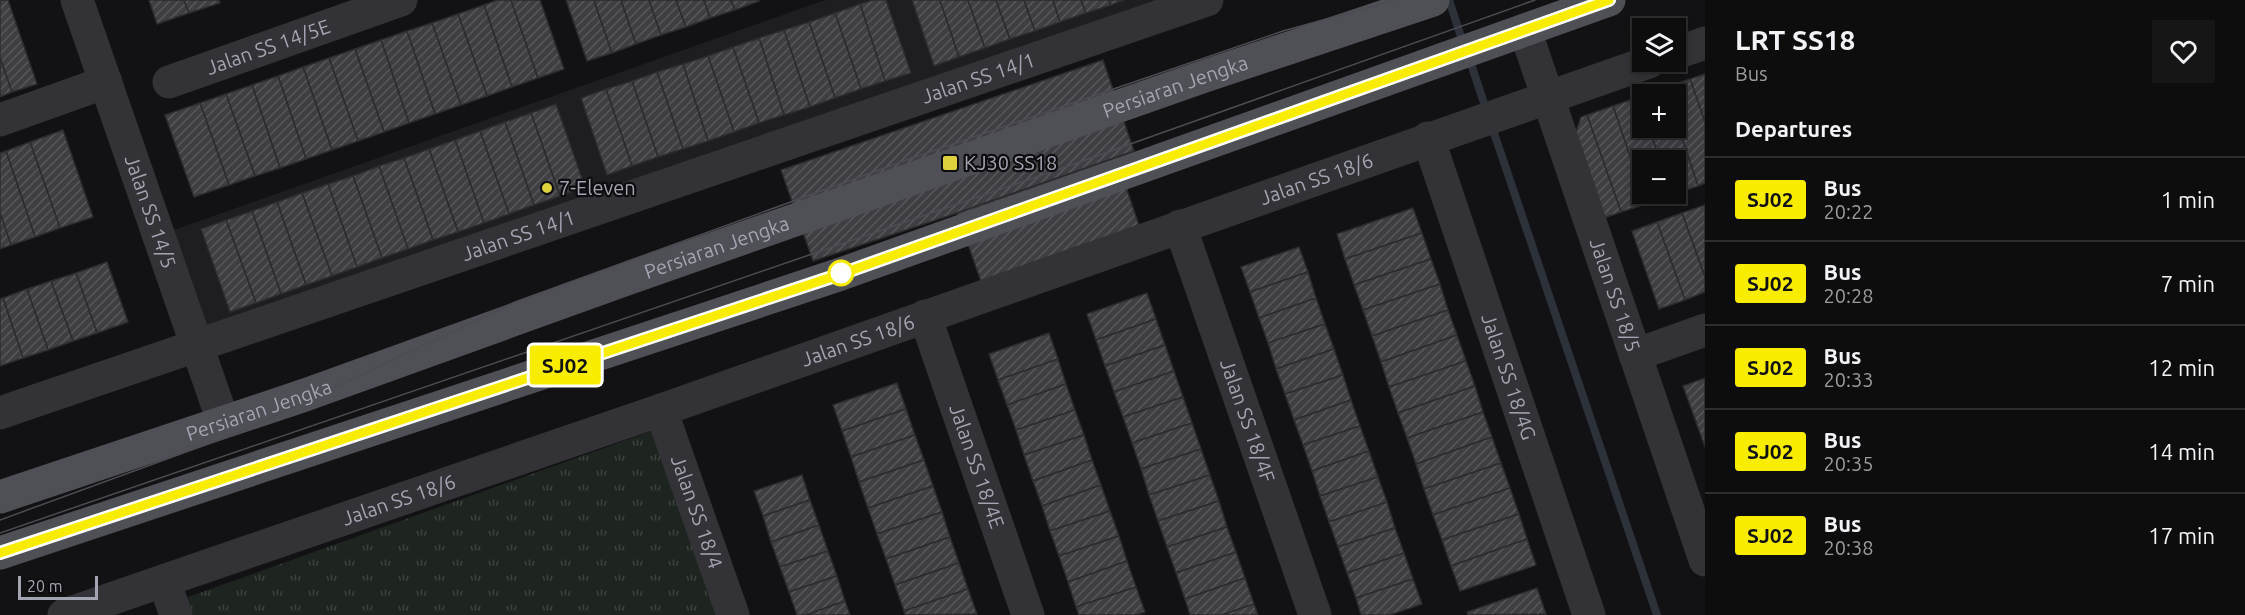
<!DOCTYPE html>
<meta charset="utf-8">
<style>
body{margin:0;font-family:Ubuntu,sans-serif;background:#171617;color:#f1f3f6;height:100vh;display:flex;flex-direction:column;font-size:22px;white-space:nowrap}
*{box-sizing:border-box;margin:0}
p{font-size:20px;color:#9b9c9e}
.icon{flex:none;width:33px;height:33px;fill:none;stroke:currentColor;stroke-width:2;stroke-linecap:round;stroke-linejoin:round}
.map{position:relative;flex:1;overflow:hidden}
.sheet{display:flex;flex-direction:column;background:#0e0d0e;width:540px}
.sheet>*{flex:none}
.badge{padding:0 12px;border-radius:4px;font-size:21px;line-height:39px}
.controls{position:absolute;left:1632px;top:18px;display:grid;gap:12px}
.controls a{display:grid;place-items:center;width:54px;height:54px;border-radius:0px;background:#0e0d0e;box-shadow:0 3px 9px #0003,0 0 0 2px #2e2d2e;font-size:30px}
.scale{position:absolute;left:18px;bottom:15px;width:80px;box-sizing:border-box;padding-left:6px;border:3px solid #a4a5b2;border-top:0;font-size:16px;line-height:21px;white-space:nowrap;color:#a4a5b2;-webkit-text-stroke:4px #0d0c0e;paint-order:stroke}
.map>.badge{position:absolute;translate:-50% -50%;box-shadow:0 0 0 3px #fff}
h2{padding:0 30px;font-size:22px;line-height:54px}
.round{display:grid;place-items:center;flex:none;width:63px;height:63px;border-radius:0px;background:#171617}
.headline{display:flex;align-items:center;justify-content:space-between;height:102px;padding:0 30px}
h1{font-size:28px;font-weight:700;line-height:45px}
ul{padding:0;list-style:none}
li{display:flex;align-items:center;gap:18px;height:84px;padding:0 30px;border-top:2px solid #2e2d2e}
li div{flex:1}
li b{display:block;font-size:22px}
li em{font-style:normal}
li .badge{min-width:66px;font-weight:700;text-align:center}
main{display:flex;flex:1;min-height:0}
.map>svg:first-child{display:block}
</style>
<main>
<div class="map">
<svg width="1705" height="615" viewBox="0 0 1705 615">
<defs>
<pattern id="park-tufts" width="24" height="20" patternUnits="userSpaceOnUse" patternTransform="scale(1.5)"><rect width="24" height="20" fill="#1e2520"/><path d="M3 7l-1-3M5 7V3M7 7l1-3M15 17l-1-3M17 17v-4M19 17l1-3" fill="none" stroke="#3c423e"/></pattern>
<pattern id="building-hatch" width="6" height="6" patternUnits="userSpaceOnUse" patternTransform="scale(1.5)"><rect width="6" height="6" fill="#3e3e43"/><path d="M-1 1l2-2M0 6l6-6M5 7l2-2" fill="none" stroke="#57575c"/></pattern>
</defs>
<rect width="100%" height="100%" fill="#121113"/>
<!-- built -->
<path fill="#1e1e20" d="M825,0H1189L208,338L171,231Z"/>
<!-- park -->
<path fill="url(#park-tufts)" d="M657,429L723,615H185L180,600Z"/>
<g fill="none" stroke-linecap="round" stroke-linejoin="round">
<!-- stream -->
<g stroke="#2c313a" stroke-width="8">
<path d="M1449,0L1464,46"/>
<path d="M1469,58L1487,112"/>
<path d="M1491,124L1657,615"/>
</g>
</g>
<!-- building -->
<g fill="url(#building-hatch)" stroke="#2c2c2f" stroke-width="1.5">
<path d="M0,0H8L37,84L12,92L0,58Z"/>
<path d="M149,0H184L189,13L157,24Z"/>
<path d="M184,0H219L220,3L189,13Z"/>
<path d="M497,0H511L538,78L512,87L484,5Z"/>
<path d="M511,0H540L564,69L538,78Z"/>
<path d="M566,0H594L612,53L587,61Z"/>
<path d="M594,0H621L636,44L612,53Z"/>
<path d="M621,0H649L661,35L636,44Z"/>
<path d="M649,0H676L686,27L661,35Z"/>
<path d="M676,0H704L710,18L686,27Z"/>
<path d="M704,0H731L735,10L710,18Z"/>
<path d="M731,0H759V1L735,10Z"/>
<path d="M873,0H886L911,73L885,81L860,4Z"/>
<path d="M912,0H940L959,57L934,66Z"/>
<path d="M940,0H968L985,48L959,57Z"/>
<path d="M968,0H996L1010,39L985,48Z"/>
<path d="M996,0H1024L1035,31L1010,39Z"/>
<path d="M1024,0H1053L1060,22L1035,31Z"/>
<path d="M1053,0H1081L1086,13L1060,22Z"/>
<path d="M1081,0H1109L1111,5L1086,13Z"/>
<path d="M1109,0H1124L1111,5Z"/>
<path d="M860,4L885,81L861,89L835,13Z"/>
<path d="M484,5L512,87L487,96L458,14Z"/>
<path d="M835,13L861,89L835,98L809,22Z"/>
<path d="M458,14L487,96L461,105L432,23Z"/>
<path d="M809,22L835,98L810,107L784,30Z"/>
<path d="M432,23L461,105L435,114L407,31Z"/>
<path d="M784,30L810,107L784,115L759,38Z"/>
<path d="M407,31L435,114L409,123L381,40Z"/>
<path d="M759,38L784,115L759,123L733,47Z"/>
<path d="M381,40L409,123L384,132L355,49Z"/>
<path d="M733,47L759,123L734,132L708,56Z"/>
<path d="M355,49L384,132L358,141L329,58Z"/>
<path d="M708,56L734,132L708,141L683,64Z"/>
<path d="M0,58L12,92L0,97Z"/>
<path d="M329,58L358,141L332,150L303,67Z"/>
<path d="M1103,60L1134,151L957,213L813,261L781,170Z"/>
<path d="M683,64L708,141L683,149L657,72Z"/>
<path d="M303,67L332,150L306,159L278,76Z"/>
<path d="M657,72L683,149L658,157L632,81Z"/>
<path d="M1705,74V122L1690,79Z"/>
<path d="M278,76L306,159L280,168L252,85Z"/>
<path d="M1690,79L1705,122V183L1698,186L1676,120V94H1667L1664,88Z"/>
<path d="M632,81L658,157L632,166L606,89Z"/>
<path d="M252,85L280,168L255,176L226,94Z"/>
<path d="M1664,88L1667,94H1646Z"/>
<path d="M606,89L632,166L607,175L581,98Z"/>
<path d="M226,94L255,176L229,185L200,103Z"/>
<path d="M1639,97L1642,108V128H1649L1660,160H1642V192L1613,106Z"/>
<path d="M200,103L229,185L194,197L165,115Z"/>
<path d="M556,104L585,187L560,196L531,113Z"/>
<path d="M1613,106L1646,204L1621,212L1587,115Z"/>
<path d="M531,113L560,196L534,205L505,122Z"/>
<path d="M1587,115L1621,212L1598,220L1572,144L1581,117Z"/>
<path d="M1676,120L1698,186L1672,195L1676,194V160H1660L1649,128H1676Z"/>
<path d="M505,122L534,205L509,214L480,131Z"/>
<path d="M63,130L93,217L60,228L30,142Z"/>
<path d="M480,131L509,214L484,223L455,140Z"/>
<path d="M455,140L484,223L458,232L429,149Z"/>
<path d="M30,142L60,228L35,237L6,151Z"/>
<path d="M429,149L458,232L433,240L404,158Z"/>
<path d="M6,151L35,237L11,245L0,213V153Z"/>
<path d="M404,158L433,240L408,249L379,166Z"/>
<path d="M1116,158L1142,234L984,290L957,213Z"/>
<path d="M379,166L408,249L382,258L353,176Z"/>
<path d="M353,176L382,258L357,267L328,184Z"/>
<path d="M328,184L357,267L332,276L302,193Z"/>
<path d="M302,193L332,276L306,285L277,202Z"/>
<path d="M1643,194H1672V195L1646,204Z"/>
<path d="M277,202L306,285L281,294L252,211Z"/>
<path d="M1705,205V277L1682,213Z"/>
<path d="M1413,208L1422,233L1345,259L1337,234Z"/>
<path d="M252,211L281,294L256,303L226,220Z"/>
<path d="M0,213L11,245L0,249Z"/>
<path d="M1682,213L1705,277V292L1685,300L1657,222Z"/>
<path d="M226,220L256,303L230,312L201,229Z"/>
<path d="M1657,222L1685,300L1659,309L1632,231Z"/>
<path d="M1422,233L1431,259L1354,285L1345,259Z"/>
<path d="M1299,247L1308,272L1250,292L1241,267Z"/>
<path d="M1431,259L1440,284L1363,310L1354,285Z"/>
<path d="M107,262L128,322L97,333L76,273Z"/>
<path d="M1308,272L1316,298L1259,318L1250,292Z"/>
<path d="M76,273L97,333L73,341L51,281Z"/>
<path d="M51,281L73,341L48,350L27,289Z"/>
<path d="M1440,284L1448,310L1372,336L1363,310Z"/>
<path d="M27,289L48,350L23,358L3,298Z"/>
<path d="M1147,293L1156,319L1096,340L1087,314Z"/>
<path d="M3,298L23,358L0,366V299Z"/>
<path d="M1316,298L1325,324L1268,343L1259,318Z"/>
<path d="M1448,310L1457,335L1381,362L1372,336Z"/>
<path d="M1156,319L1165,345L1105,366L1096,340Z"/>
<path d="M1325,324L1334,349L1276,369L1268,343Z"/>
<path d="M1049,333L1058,359L998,380L989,354Z"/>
<path d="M1457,335L1466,361L1389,387L1381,362Z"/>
<path d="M1165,345L1174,371L1114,392L1105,366Z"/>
<path d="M1334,349L1343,375L1285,394L1276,369Z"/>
<path d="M1058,359L1066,384L1007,405L998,380Z"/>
<path d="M1466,361L1475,386L1398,413L1389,387Z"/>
<path d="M1174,371L1183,397L1123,417L1114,392Z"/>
<path d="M1343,375L1351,400L1294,420L1285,394Z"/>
<path d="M1705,378V447L1683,386Z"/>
<path d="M897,383L906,409L842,431L833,405Z"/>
<path d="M1066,384L1075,410L1016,430L1007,405Z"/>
<path d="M1475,386L1483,412L1407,438L1398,413Z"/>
<path d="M1183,397L1192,423L1132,443L1123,417Z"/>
<path d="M1351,400L1360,426L1303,445L1294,420Z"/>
<path d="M906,409L915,435L851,457L842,431Z"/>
<path d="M1075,410L1084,435L1024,455L1016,430Z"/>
<path d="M1483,412L1492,437L1416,464L1407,438Z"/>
<path d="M1192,423L1201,449L1141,469L1132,443Z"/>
<path d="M1360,426L1369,451L1312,471L1303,445Z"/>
<path d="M915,435L924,460L859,482L851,457Z"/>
<path d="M1084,435L1092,460L1033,481L1024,455Z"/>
<path d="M1492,437L1501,463L1424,489L1416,464Z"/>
<path d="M1201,449L1210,475L1149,495L1141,469Z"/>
<path d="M1369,451L1378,477L1320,496L1312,471Z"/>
<path d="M924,460L933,486L868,508L859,482Z"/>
<path d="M1092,460L1101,485L1042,506L1033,481Z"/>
<path d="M1501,463L1510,488L1433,515L1424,489Z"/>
<path d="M802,475L810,500L763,516L754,491Z"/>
<path d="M1210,475L1219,501L1158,521L1149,495Z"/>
<path d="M1378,477L1387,502L1329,522L1320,496Z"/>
<path d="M1101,485L1110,511L1050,531L1042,506Z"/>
<path d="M933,486L942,512L877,534L868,508Z"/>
<path d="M1510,488L1519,514L1442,540L1433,515Z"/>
<path d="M810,500L819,525L771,542L763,516Z"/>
<path d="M1219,501L1227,527L1167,547L1158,521Z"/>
<path d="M1387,502L1395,528L1338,547L1329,522Z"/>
<path d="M1110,511L1119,536L1059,556L1050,531Z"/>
<path d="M942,512L950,537L886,559L877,534Z"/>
<path d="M1519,514L1527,539L1451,566L1442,540Z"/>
<path d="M819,525L828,551L780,567L771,542Z"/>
<path d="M1227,527L1236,552L1176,573L1167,547Z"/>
<path d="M1395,528L1404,553L1347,573L1338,547Z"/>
<path d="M1119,536L1127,561L1068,582L1059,556Z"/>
<path d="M950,537L959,563L895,585L886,559Z"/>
<path d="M1527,539L1536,565L1460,591L1451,566Z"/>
<path d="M828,551L837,576L789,592L780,567Z"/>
<path d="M1236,552L1245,578L1185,599L1176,573Z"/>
<path d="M1404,553L1413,579L1356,598L1347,573Z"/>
<path d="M1127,561L1136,587L1076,607L1068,582Z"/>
<path d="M959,563L968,589L904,611L895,585Z"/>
<path d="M837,576L845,601L806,615H797L789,592Z"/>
<path d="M1245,578L1254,604L1222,615H1190L1185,599Z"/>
<path d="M1413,579L1422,604L1390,615H1361L1356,598Z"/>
<path d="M1136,587L1145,612L1136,615H1079L1076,607Z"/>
<path d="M1537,588L1546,614L1468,615L1467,612Z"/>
<path d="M968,589L977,614L905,615L904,611Z"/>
<path d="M845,601L850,615H806Z"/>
<path d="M1254,604L1258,615H1222Z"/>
</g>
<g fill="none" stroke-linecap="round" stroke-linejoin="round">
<!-- minor -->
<g stroke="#333337" stroke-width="33">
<path id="s1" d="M77,0L223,421"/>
<path id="s2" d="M1525,30L1705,560"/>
<path d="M1676,53L1705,43"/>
<path id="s3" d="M169,82L401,0"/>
<path d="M0,120L106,82"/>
<path id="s4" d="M1428,138L1589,615"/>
<path id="s5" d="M1180,226L1315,615"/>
<path id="s6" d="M925,316L1028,615"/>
<path d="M1635,355L1705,330"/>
<path id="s7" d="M661,410L733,615"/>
<path id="s8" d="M0,413L1207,0"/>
<path d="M164,581L176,615"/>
<path id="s9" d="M64,615L661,410L1649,62"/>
</g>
<!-- major -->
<g stroke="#4f4f56" stroke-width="33">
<path id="s10" d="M0,497L305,395L624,280L1205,76L1433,0"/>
<path d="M0,553L841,274L1609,0"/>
</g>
<!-- tram -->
<g stroke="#4c4c52" stroke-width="1.5">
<path d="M0,520L238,433L515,302L912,158L1283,31L1395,0"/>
<path d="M0,533L1077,163L1535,0"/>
</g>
</g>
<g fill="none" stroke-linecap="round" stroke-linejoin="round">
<defs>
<path id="line" d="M0,553L841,274L1609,0"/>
</defs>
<!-- line casing -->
<use href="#line" stroke="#fff" stroke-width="14"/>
<!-- line -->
<use href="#line" stroke="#f8ed00" stroke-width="9"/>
</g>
<!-- markers -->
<g fill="#ded13e" stroke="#0d0c0e" stroke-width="2">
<rect x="942" y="155" width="16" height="16" rx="3"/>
<circle cx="547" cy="188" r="6"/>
</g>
<circle fill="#fff" stroke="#f8ed00" stroke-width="3" cx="841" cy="273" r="12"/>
<g text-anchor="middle" stroke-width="4.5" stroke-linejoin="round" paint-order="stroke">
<!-- street labels -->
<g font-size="20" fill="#a4a5b2" stroke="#0d0c0e">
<text dy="7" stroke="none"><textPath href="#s3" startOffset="105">Jalan SS 14/5E</textPath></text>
<text dy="7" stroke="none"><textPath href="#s8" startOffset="1034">Jalan SS 14/1</textPath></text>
<text dy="7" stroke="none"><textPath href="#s10" startOffset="1245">Persiaran Jengka</textPath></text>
<text dy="7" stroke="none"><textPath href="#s9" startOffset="1326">Jalan SS 18/6</textPath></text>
<text dy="7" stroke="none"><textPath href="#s1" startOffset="224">Jalan SS 14/5</textPath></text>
<text dy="7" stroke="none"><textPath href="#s8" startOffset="548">Jalan SS 14/1</textPath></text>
<text dy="7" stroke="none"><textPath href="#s10" startOffset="759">Persiaran Jengka</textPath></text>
<text dy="7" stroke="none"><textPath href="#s2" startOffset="280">Jalan SS 18/5</textPath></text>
<text dy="7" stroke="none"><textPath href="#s9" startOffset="840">Jalan SS 18/6</textPath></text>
<text dy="7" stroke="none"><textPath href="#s4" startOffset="252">Jalan SS 18/4G</textPath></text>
<text dy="7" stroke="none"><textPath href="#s10" startOffset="273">Persiaran Jengka</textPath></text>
<text dy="7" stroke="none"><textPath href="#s5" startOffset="206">Jalan SS 18/4F</textPath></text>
<text dy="7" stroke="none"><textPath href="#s6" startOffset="159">Jalan SS 18/4E</textPath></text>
<text dy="7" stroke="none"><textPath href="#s9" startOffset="354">Jalan SS 18/6</textPath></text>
<text dy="7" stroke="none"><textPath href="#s7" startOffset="108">Jalan SS 18/4</textPath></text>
</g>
<!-- poi labels -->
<g font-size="20" fill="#a4a5b2" stroke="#0d0c0e" text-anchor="start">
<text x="964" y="170">KJ30 SS18</text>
<text x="559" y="195">7-Eleven</text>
</g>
</g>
</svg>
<div class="controls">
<a><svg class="icon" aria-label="layers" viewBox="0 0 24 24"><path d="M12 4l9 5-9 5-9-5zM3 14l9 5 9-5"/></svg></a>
<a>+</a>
<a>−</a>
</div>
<div class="scale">20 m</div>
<b class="badge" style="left:565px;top:365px;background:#f8ed00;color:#111">SJ02</b>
</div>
<section class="sheet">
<div class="headline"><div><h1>LRT SS18</h1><p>Bus</p></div><a class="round"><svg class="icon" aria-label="heart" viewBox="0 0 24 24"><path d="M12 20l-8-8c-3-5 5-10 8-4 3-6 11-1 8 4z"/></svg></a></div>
<h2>Departures</h2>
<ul>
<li><span class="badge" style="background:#f8ed00;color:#111">SJ02</span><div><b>Bus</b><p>20:22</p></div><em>1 min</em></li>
<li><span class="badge" style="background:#f8ed00;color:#111">SJ02</span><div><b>Bus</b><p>20:28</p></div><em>7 min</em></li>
<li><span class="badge" style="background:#f8ed00;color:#111">SJ02</span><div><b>Bus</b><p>20:33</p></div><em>12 min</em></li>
<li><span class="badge" style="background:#f8ed00;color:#111">SJ02</span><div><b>Bus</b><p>20:35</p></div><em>14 min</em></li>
<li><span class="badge" style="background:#f8ed00;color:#111">SJ02</span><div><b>Bus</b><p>20:38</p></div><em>17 min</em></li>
</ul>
</section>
</main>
